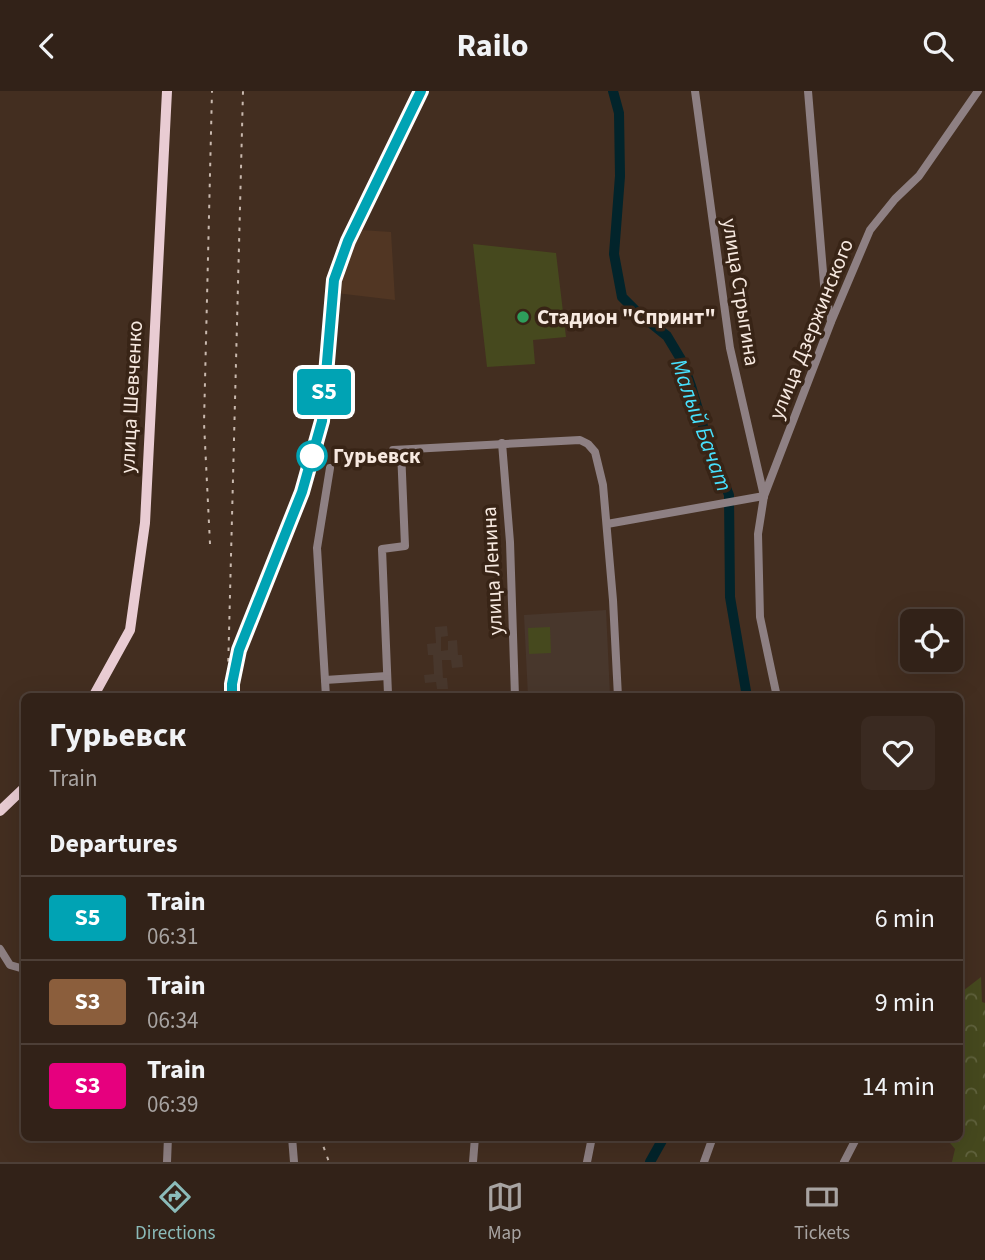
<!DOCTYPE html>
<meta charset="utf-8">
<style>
body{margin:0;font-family:"Source Sans 3",sans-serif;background:#3a2a21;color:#f1f3f6;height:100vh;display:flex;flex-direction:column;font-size:26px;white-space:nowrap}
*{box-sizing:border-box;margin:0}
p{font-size:23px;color:#a8a4a2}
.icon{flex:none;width:38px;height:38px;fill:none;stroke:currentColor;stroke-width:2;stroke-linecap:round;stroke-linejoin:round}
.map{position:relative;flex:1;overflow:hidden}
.sheet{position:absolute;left:21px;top:602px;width:942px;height:448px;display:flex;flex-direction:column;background:#322218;border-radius:10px;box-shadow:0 7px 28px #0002,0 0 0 2px #4d3f37}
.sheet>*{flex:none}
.badge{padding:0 14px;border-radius:5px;font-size:24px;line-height:46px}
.controls{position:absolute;left:900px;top:518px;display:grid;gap:14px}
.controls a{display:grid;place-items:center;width:63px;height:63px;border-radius:10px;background:#322218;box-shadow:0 7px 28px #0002,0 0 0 2px #4d3f37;font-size:35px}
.map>.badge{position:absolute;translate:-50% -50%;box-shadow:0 0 0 4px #fff}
h2{padding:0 28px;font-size:26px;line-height:63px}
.round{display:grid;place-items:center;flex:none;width:74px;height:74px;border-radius:10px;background:#3a2a21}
.headline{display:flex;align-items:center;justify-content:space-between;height:119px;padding:0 28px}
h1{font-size:33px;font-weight:700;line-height:52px}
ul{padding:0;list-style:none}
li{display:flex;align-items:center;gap:21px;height:84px;padding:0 28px;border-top:2px solid #4d3f37}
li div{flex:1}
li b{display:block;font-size:26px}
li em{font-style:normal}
li .badge{min-width:77px;font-weight:700;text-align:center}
header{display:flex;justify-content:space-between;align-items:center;height:91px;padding:0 28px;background:#322218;font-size:32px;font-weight:700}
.tabs{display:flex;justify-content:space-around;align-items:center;height:98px;border-top:2px solid #4d3f37;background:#322218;font-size:19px;color:#a8a4a2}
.tabs a{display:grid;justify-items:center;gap:4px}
.tabs .current{color:#8bbbb9}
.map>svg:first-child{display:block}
</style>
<header><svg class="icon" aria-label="back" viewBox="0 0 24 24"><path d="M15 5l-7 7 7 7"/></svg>Railo<svg class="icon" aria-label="search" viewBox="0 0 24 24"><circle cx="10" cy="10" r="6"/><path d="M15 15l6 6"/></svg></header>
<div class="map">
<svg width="985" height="1071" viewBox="0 0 985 1071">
<defs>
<pattern id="forest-crowns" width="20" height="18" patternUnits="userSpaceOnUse" patternTransform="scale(1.75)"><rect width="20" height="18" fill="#46491e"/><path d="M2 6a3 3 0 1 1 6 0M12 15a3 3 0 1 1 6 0" fill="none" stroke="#61633e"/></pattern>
</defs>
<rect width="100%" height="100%" fill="#432e20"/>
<!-- built -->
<path fill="#513623" d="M361,139L391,141L395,209L336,202L350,151L357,147Z"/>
<!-- education -->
<g fill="#48372c">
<path d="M606,519L610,605H528L524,524Z"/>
<path d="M447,535L448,545L441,546V560L448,559V550L457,549L458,564H462L463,576L452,577L451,569H442L443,587H447L448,598H437L436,591L425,592L424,584L434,583L433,564H428L427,553L436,552L435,536Z"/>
</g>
<!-- grass -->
<g fill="#46491e">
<path d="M473,153L556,162L566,246L533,249L535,273L487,276Z"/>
<path d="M550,536L551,562L529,563L528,537Z"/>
</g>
<!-- forest -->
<path fill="url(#forest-crowns)" d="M981,886L982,911L985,912V1071H952L955,1058L946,1047L959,1046V903Z"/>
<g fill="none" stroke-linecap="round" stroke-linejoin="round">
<!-- river -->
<g stroke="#02242b" stroke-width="10">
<path d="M613,0L619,22L620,85L614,163L622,206L636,220L667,245L682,270L691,295L708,352L729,404L730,506L747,606"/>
<path d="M650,1071L664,1046"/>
</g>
<!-- minor -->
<g stroke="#8e8083" stroke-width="8">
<path d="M695,0L730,257L764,405"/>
<path d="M808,0L824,193L831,230"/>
<path d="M502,352L510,451L515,606"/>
<path d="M393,359L580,349L588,353L595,361L603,394L613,509L618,606"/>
<path d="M607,433L764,405"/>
<path d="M325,589L387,585"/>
<path d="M388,603L382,458L405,455L401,359"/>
<path d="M326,606L317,457L330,377"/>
<path d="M777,606L760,526L758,443L764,405L831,231L870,139L895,108L919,85L978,0"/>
<path d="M0,858L10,874L24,878"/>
<path d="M292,1046L294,1071"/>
<path d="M167,1071L168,1046"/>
<path d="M473,1071L475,1046"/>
<path d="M587,1071L592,1046"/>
<path d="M704,1071L713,1046"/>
<path d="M844,1071L857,1046"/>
</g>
<!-- major -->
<g stroke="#e9ccd3" stroke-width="10">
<path d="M93,606L130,539L145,432L167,0"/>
<path d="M0,720L24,697"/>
</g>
<!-- rail -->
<g stroke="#c9b9ae" stroke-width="2" stroke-dasharray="3.5 7" stroke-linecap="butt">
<path d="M210,453L204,332L212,0"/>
<path d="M228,581L243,0"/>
<path d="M232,606V593L239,559L302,401L322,330L334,189L348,151L421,0"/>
<path d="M320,1046L329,1071"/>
</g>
</g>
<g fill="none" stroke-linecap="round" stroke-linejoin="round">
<defs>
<path id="line" d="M232,606V593L239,559L302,401L322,330L334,189L348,150L421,0"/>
</defs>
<!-- line casing -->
<use href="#line" stroke="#fff" stroke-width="16"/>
<!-- line -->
<use href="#line" stroke="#00a3b4" stroke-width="10"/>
</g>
<!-- markers -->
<circle fill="#2e9e5b" stroke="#382416" stroke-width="2.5" cx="523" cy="226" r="7"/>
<circle fill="#fff" stroke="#00a3b4" stroke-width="3.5" cx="312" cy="365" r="14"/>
<g text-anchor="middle" stroke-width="7" stroke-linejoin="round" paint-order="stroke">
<!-- street labels -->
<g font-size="21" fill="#f7e9e0" stroke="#382416">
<text transform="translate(741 201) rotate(81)" y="7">улица Стрыгина</text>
<text transform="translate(811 238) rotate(-68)" y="7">улица Дзержинского</text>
<text transform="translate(131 306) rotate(-87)" y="7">улица Шевченко</text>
<text transform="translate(492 480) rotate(-93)" y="7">улица Ленина</text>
</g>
<!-- poi labels -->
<g font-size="21" font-weight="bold" fill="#f7e9e0" stroke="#382416" text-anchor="start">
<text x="537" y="233">Стадион "Спринт"</text>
</g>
<!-- stop labels -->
<g font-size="21" font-weight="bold" fill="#f7e9e0" stroke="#382416" text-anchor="start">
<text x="333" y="372">Гурьевск</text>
</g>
<!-- water labels -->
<g font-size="23" font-style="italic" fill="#47e0fd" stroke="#382416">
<text transform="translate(702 334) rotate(70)" y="8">Малый Бачат</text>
</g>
</g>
</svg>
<div class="controls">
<a><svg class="icon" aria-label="locate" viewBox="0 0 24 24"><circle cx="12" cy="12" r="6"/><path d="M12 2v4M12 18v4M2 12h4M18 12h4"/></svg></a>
</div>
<b class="badge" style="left:324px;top:301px;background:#00a3b4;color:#fff">S5</b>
<section class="sheet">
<div class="headline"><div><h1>Гурьевск</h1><p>Train</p></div><a class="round"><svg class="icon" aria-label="heart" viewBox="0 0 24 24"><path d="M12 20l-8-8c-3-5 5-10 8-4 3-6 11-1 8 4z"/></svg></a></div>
<h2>Departures</h2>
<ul>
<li><span class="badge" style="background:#00a3b4;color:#fff">S5</span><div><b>Train</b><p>06:31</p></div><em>6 min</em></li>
<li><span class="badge" style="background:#8b5e3c;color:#fff">S3</span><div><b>Train</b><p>06:34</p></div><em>9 min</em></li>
<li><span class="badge" style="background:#e6007e;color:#fff">S3</span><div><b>Train</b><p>06:39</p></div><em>14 min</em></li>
</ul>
</section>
</div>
<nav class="tabs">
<a class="current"><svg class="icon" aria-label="directions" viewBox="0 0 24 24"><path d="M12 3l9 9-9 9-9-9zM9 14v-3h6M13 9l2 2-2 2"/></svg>Directions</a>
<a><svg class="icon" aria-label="map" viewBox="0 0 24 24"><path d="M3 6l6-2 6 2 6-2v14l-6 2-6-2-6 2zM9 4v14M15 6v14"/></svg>Map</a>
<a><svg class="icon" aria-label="tickets" viewBox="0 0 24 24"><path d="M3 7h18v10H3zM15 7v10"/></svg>Tickets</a>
</nav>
